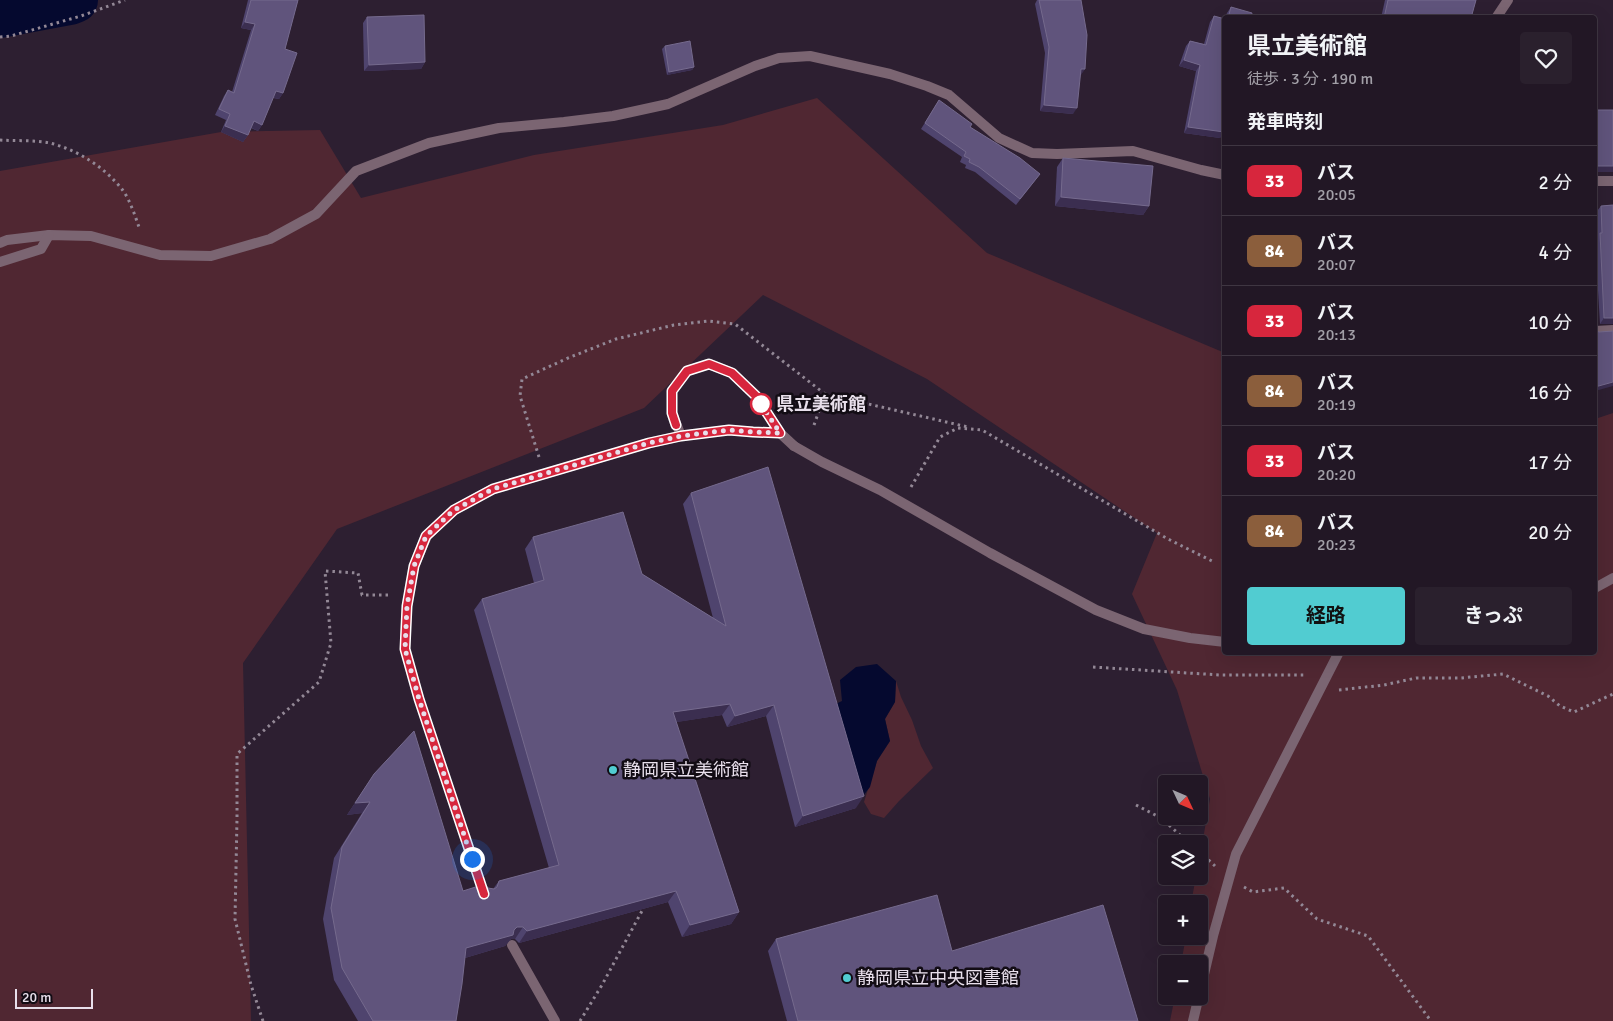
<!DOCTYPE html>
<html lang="ja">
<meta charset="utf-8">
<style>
body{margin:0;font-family:Signika,"Noto Sans JP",sans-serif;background:#2a202d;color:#f1f3f6;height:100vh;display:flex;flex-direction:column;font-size:19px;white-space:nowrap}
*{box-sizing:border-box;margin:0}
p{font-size:16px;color:#a29fa7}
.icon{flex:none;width:28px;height:28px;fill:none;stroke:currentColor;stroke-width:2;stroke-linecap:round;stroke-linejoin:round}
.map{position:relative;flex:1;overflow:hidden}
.drawer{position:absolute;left:1222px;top:15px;width:375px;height:640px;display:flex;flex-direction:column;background:#221725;border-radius:5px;box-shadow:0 5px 20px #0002,0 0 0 1px #3f3642}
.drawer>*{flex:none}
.badge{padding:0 10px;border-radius:8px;font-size:18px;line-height:32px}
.needle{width:32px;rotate:134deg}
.buttons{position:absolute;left:1158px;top:775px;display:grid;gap:10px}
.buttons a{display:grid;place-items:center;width:50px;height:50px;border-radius:5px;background:#221725;box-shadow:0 5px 20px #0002,0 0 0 1px #3f3642;font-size:25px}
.scale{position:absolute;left:15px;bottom:12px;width:78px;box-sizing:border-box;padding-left:5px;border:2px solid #e8dfeb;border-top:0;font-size:14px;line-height:18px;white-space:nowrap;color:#e8dfeb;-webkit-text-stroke:4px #120c14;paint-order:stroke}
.you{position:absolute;width:25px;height:25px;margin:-12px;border:4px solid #fff;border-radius:50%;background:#1a73e8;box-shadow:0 0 0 8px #1a73e833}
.map>.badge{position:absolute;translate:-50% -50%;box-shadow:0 0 0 2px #fff}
h2{padding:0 25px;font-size:19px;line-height:45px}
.round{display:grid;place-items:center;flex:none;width:52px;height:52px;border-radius:5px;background:#2a202d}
.headline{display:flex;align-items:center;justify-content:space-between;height:85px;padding:0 25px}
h1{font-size:24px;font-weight:700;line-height:38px}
.button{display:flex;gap:10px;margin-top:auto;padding:10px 25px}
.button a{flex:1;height:58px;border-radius:5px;background:#51ccd1;color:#111;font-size:20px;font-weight:700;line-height:58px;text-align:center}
.button a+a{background:#2a202d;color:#f1f3f6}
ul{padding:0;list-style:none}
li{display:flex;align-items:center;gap:15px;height:70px;padding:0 25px;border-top:1px solid #3f3642}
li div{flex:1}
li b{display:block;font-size:19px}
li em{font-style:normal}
li .badge{min-width:55px;font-weight:700;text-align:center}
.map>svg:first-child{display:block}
</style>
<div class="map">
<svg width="1613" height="1021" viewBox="0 0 1613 1021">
<rect width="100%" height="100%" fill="#2d1f31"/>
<!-- green -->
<g fill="#502732">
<path d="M817,98L987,253L1225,353V652H1595V419L1613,413V1021H1170L1175,996H1199V964H1181L1186,936H1199V904H1191L1196,876H1199V862L1210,799L1177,690L1132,594L1157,533L927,379L763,295L644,408L337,529L243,663L251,1021H0V171L221,132L320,130L361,198L534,155L723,125Z"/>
<path d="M896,681L901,697L912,720L921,746L933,768L899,801L884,818L871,814L864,802L877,761L890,741L885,719L895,702Z"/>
</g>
<!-- water -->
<path fill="#05092f" d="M877,664L896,681L895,702L885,719L890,741L877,761L870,787L863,796L827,708L842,701L840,680L856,667Z"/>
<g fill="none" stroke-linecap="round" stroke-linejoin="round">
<!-- river -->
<path stroke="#05092f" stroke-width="46" d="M0,15L70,2L75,0"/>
<!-- path -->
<g stroke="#938896" stroke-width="3" stroke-dasharray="2.5 4" stroke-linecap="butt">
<path d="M0,37L11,36L81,16L125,0"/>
<path d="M0,140C16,141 35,140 50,143C77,150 103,166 121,188C130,199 135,216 140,230"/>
<path d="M814,425L825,394L968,427"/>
<path d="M539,457L520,396L522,379L568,358L616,339L674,325L708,321L735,324L825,394"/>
<path d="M911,487L940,437L958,428L982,430L1168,539L1212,561"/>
<path d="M1093,667L1220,675H1307"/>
<path d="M1339,690L1384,685L1416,678H1461L1503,674L1548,696L1560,706L1574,712L1613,694"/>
<path d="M1136,805L1161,818L1190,844"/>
<path d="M1199,851L1215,866"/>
<path d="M1244,887L1253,892L1284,888L1317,919L1368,936L1431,1021"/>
<path d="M263,1021L251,985L235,919L237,818V754L319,682L331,643L325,571L358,573L362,595H391"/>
<path d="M580,1021L602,985L643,909"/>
</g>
<!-- service -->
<g stroke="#7b6572" stroke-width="10">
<path d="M484,894L419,699L405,649L407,606L414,566L427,536L454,510L493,489L649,443L681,436"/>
<path d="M512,945L555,1021"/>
<path d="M1193,1021L1213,936L1236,854L1339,652"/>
</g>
<!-- minor -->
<g stroke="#7b6572" stroke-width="10">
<path d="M1496,18L1508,0"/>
<path d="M1595,181H1613"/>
<path d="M0,243L7,240L49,235L91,236L160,255L211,256L270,239L316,214L356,171L429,143L499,128L564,122L613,116L668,104L755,66L779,58L810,56L890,74L927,86L949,95L999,138L1032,153L1057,154L1133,151L1201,170L1225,175"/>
<path d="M0,262L41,249L49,235"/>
<path d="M1595,331L1613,330"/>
<path d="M780,433L756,396L732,373L709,364L687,371L672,391V413L681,436L729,430L753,432L780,433L794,446"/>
</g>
<!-- tertiary -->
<g stroke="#7b6572" stroke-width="10">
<path d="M794,446L822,462L880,490L990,553L1096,610L1144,629L1190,638L1225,642"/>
<path d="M1595,588L1613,578"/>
</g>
</g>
<!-- wall -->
<g fill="#4f446e">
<path d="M248,0H298L285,49L283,93L279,99L273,98L262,125L258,131L251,128L248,135L243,142L221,132L226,120L215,115L224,96L228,90L232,92L251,30L241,28Z"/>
<path d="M1037,0H1081L1085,69L1080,75L1073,114L1040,111L1045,53L1035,4Z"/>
<path d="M1385,0H1476L1471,18H1381Z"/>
<path d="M1231,7L1251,18H1225L1227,13Z"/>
<path d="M1214,16L1225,19V18V126L1224,132L1220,138L1184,133L1196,71L1179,66L1186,46L1190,41L1204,44L1210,22Z"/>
<path d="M367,17L425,62L421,69L364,71L363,23Z"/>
<path d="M665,46L694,67L692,70L667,75L662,49Z"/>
<path d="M939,100L970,127L1040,174L1016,205L975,172L965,168L966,165L960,162L962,157L921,129Z"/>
<path d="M1063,158L1149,206L1143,215L1055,206L1057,167Z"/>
<path d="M1613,205V324H1600L1595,239L1598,235L1597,211L1601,206Z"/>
<path d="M691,493L856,808L795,827L766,716L727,727L722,715L676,722L739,912L731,924L682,937L668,902L519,943L515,939H511L505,946L465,958L456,1021H358L334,980L323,919L334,858L362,813L347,815L374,774L463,891L488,888L493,889L499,881L549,868L474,610L482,599L534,583L525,549L533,537L642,574L713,618L683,504Z"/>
<path d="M776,939L952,951L1138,1021H787L768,951Z"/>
</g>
<!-- shaded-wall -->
<g fill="#3b2e50">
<path d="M245,22L255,24L251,30L241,28Z"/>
<path d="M1184,60L1200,65L1196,71L1179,66Z"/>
<path d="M425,62L421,69L364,71L369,65Z"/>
<path d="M694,67L692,70L667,75L669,72Z"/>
<path d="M1081,69H1085L1081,75H1077Z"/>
<path d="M276,91L283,93L279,99L272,97Z"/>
<path d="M1044,105L1077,108L1073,114L1040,111Z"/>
<path d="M254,121L262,125L258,131L250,127Z"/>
<path d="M225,126L248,135L243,142L221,132Z"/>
<path d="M1188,127L1224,132L1220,138L1184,133Z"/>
<rect x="1595" y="166" width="18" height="6"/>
<path d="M1061,197L1149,206L1143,215L1055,206Z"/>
<path d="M1604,318H1613V324H1600Z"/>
<path d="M1613,382V386L1595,391V387Z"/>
<path d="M730,704L722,715L665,724L673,712Z"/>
<path d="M774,705L766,716L727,727L735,716Z"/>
<path d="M864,796L856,808L795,827L803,816Z"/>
<path d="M370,802L362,813L347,815L355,803Z"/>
<path d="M676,891L668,902L519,943L527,931Z"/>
<path d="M739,912L731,924L682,937L690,925Z"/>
<path d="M517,927H523L515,939H511L505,946L458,960L466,948L514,930Z"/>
</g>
<!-- building -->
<g fill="#60547c" stroke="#756a8d">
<path d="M251,0H298L285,49L297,53L283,93L276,91L262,125L254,121L248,135L225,126L230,114L219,109L228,90L234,93L255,24L245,22Z"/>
<path d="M1039,0H1081L1087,35L1085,69H1081L1077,108L1044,105L1049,47Z"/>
<path d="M1388,0H1476L1471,18H1384Z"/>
<path d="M1231,7L1252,13L1251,18H1228Z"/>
<path d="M424,15L425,62L369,65L367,17Z"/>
<path d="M1214,16L1225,19V126L1224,132L1188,127L1200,65L1184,60L1190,41L1206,45Z"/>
<path d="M690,41L694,67L669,72L665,46Z"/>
<path d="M939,100L972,124L970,127L1020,158L1040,174L1020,199L979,167L969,162L970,159L964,156L966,152L925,123Z"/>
<rect x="1595" y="110" width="18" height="56"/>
<path d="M1063,158L1153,166L1149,206L1061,197Z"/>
<path d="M1613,205V318H1604L1600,233H1602L1601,206Z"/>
<path d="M1595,330L1599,332L1613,331V382L1595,387Z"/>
<path d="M768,467L864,796L803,816L774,705L735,716L730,704L673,712L739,912L690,925L676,891L527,931L523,927H517L514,930L513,935L466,948L462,984L456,1021H373L342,968L331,908L342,847L370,802L355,803L374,774L414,731L463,891L485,884L488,888L494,889L497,887L499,881L559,865L482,599L544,580L533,537L623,512L642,574L726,626L691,493Z"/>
<path d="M937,895L952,951L1103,905L1138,1021H798L776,939Z"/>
</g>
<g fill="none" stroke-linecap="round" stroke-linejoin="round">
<defs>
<path id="line" d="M484,894L419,699L405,649L407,606L414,566L426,536L454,510L493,489L649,443L681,436L729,430L753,432L780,433L756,396L732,373L709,364L687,371L672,391V413L676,425"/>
</defs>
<!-- line casing -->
<use href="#line" stroke="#fff" stroke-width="11"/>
<!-- line -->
<use href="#line" stroke="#d7263d" stroke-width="8"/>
<!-- walk -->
<path stroke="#e8dfeb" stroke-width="5" stroke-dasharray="0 9" d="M472,859L419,699L405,649L407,606L414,566L426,536L454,510L493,489L649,443L681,436L729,430L753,432L780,433L761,404"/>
</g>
<!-- markers -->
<circle fill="#fff" stroke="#d7263d" stroke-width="2.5" cx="761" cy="404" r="10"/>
<g fill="#51ccd1" stroke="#120c14" stroke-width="2">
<circle cx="613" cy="770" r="5"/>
<circle cx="847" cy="978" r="5"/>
</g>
<g text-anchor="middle" stroke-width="5" stroke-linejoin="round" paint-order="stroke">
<!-- stop labels -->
<g font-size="18" font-weight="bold" fill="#e8dfeb" stroke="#120c14" text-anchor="start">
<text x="776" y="410">県立美術館</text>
</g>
<!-- poi labels -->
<g font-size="18" fill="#e8dfeb" stroke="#120c14" text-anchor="start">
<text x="623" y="776">静岡県立美術館</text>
<text x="857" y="984">静岡県立中央図書館</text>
</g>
</g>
</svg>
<div class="buttons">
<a><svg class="needle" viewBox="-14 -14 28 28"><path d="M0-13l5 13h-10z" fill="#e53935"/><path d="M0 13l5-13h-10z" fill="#a29fa7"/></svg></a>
<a><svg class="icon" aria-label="layers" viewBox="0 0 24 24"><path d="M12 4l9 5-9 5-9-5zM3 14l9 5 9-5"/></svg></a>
<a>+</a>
<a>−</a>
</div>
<div class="scale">20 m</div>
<div class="you" style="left:472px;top:859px"></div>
<section class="drawer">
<div class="headline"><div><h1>県立美術館</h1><p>徒歩 · 3 分 · 190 m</p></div><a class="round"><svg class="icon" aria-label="heart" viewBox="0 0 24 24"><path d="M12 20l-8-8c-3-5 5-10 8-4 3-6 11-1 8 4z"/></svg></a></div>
<h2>発車時刻</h2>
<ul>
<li><span class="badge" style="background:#d7263d;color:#fff">33</span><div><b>バス</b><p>20:05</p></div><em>2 分</em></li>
<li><span class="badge" style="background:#8b5e3c;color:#fff">84</span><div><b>バス</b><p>20:07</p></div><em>4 分</em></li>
<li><span class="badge" style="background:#d7263d;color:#fff">33</span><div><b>バス</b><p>20:13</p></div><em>10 分</em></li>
<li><span class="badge" style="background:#8b5e3c;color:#fff">84</span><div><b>バス</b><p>20:19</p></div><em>16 分</em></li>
<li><span class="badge" style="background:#d7263d;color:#fff">33</span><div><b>バス</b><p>20:20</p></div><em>17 分</em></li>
<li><span class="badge" style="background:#8b5e3c;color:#fff">84</span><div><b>バス</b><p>20:23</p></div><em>20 分</em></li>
</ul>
<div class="button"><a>経路</a><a>きっぷ</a></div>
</section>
</div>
